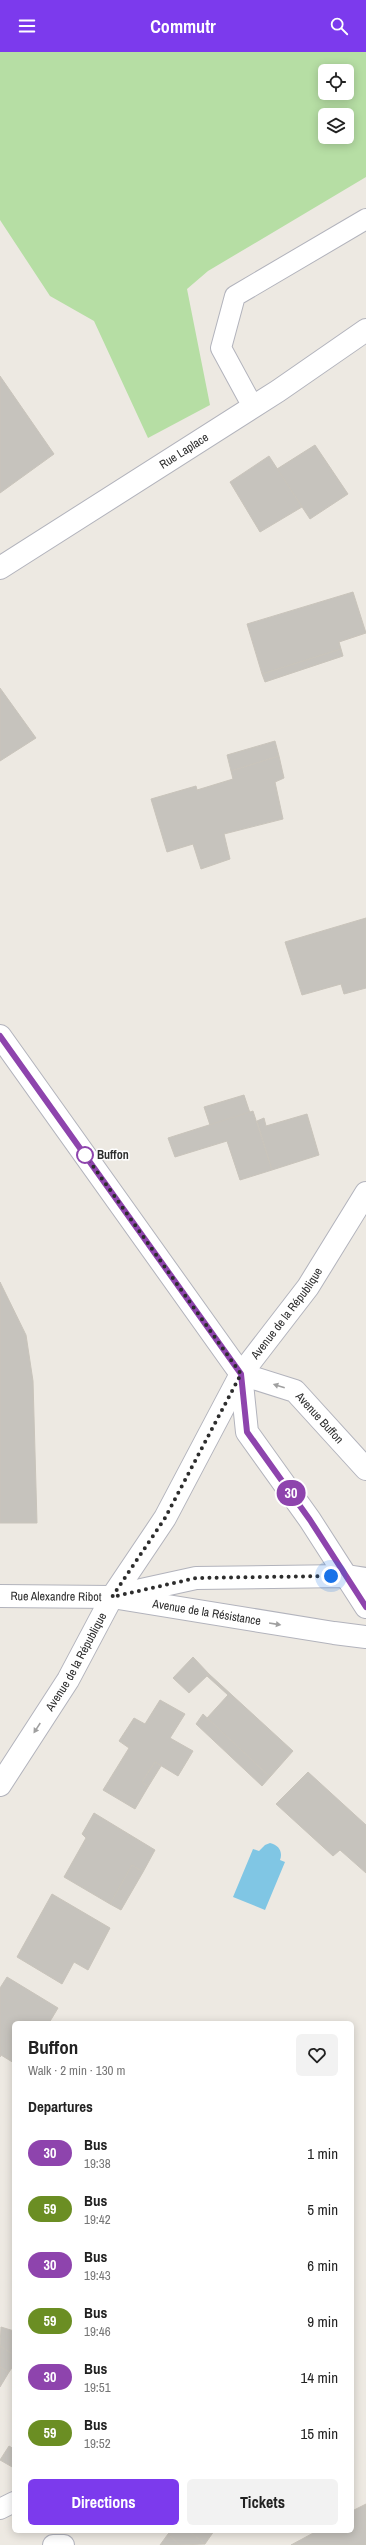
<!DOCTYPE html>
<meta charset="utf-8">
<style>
body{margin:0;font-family:"Archivo Narrow",sans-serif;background:#f2f2f2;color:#222;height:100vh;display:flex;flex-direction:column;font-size:15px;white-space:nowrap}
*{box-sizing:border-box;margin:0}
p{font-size:13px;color:#767676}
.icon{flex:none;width:22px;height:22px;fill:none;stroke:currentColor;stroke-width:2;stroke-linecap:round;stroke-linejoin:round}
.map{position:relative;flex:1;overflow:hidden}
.drawer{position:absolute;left:12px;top:1969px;width:342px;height:512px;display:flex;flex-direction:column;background:#fff;border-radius:6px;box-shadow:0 2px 10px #0003}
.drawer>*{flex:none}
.badge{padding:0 8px;border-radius:13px;font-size:14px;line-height:26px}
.buttons{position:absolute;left:318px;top:12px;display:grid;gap:8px}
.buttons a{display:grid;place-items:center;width:36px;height:36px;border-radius:6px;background:#fff;box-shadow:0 2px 10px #0003;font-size:20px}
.you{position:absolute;width:20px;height:20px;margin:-10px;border:3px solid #fff;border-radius:50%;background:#1a73e8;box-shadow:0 0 0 6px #1a73e833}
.map>.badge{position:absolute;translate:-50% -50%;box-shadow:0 0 0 2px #fff}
h2{padding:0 16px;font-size:15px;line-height:36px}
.round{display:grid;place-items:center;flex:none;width:42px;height:42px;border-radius:6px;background:#f2f2f2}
.summary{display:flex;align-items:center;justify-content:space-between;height:68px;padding:0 16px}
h1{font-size:19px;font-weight:700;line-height:30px}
.button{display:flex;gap:8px;margin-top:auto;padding:8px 16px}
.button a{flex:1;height:46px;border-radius:6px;background:#7c3aed;color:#fff;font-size:16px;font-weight:700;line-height:46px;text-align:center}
.button a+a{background:#f2f2f2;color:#222}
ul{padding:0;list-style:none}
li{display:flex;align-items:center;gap:12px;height:56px;padding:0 16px}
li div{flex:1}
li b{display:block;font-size:15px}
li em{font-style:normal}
li .badge{min-width:44px;font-weight:700;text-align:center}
header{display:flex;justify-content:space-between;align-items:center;height:52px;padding:0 16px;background:#7c3aed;color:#fff;font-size:18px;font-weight:700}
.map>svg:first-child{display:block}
</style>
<header><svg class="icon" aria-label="menu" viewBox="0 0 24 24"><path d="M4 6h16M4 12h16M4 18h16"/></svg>Commutr<svg class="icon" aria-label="search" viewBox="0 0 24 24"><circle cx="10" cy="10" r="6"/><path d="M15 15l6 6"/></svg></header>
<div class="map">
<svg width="366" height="2493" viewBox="0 0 366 2493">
<rect width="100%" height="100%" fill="#ede9e2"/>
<!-- green -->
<path fill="#b6dea4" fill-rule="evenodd" d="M0,0H366V125L208,219L187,237L210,353L148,386L94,269L50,244L0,168ZM325,19H347V41H325ZM325,63H347V85H325Z"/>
<!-- water -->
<path fill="#80c6e4" d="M270,1791C279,1793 283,1800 280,1808L285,1810L265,1858L233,1845L253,1797L259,1799L265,1793Z"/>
<!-- building -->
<g fill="#c6c3bd" stroke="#c9c4bb">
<path d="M0,324L54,402L0,441Z"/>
<path d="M315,393L348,442L310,467L277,417Z"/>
<path d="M269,404L302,455L260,480L230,430Z"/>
<path d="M353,540L366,581L339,590L341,597L262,622L247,572Z"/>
<path d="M341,597L343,604L265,630L262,622Z"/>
<path d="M0,636L36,686L0,709Z"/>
<path d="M275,689L279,704L231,719L227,703Z"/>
<path d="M279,704L284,726L275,730L283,767L224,782L230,807L201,817L193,792L167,800L151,747L196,734L197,738L233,727L231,719Z"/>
<path d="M366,866V936L344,942L341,932L302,943L285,890Z"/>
<path d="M244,1043L250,1061L210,1073L204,1055Z"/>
<path d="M253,1059L272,1118L240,1128L227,1089L175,1105L168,1086Z"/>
<path d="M307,1062L319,1103L272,1118L257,1069L264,1066L266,1074Z"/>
<path d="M0,1230L26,1283L33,1329L37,1471H0Z"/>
<path d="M193,1605L209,1622L189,1641L173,1626Z"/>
<path d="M209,1622L293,1699L270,1725L207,1666L228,1643L207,1624Z"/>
<path d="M160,1648L185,1662L170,1686L193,1699L178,1724L155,1710L142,1730L148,1735L135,1757L103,1738L129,1696L119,1689L134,1666L145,1672Z"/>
<path d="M203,1662L270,1725L262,1734L196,1672Z"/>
<path d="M155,1710L161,1714L148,1735L142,1730Z"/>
<path d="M308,1720L366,1773V1821L340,1798L333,1804L276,1752Z"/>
<path d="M94,1761L155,1798L143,1820L132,1813L110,1852L64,1825L86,1786L82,1782Z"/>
<path d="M132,1813L143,1820L121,1858L110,1852Z"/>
<path d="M52,1842L110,1876L88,1918L74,1910L62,1932L17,1905Z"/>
<path d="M7,1925L58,1956L49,1971H14V2011L1,2003L0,2005V1936Z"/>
<path d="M1,2275L14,2279V2303L0,2294Z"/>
<path d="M0,2294L14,2303V2313L9,2320L0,2315Z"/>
<path d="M0,2315L9,2320L0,2335Z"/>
<path d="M9,2394L14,2397V2416L0,2408Z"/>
<path d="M366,2452V2493H291L317,2479H352V2459Z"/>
<path d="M171,2479H189L205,2492L180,2493L168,2482Z"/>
<path d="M189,2479H214L205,2492Z"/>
<path d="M168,2482L180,2493H160Z"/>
</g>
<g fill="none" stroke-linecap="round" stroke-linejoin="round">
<defs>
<g id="lane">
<path d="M253,355L221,296L235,244L366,167"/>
<path d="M0,2457L14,2450"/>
<path d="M53,2493H64"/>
</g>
<g id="street">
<path id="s1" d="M0,516L278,339L366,278"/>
<path d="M0,984L241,1322L247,1380L310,1468L366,1555"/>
<path id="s2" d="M241,1322L295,1339L366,1417"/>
<path id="s3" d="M112,1545L165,1466L241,1322L308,1235L366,1141"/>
</g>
<g id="secondary">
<path d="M123,1542L196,1526L346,1524L366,1527"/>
<path id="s4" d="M0,1544L112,1545L334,1581L366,1585"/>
<path id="s5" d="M0,1733L68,1628L112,1545"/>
</g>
</defs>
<!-- lane casing -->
<use href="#lane" stroke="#b2b3bc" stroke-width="22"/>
<!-- street casing -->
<use href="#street" stroke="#b2b3bc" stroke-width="24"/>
<!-- secondary casing -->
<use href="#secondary" stroke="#b2b3bc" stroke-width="24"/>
<!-- lane -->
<use href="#lane" stroke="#fff" stroke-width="20"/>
<!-- street -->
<use href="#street" stroke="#fff" stroke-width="22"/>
<!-- secondary -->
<use href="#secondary" stroke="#fff" stroke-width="22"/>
</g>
<!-- one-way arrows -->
<defs><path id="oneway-solid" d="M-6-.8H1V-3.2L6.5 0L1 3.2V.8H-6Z"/></defs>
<g fill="#a0a0a0">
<use href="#oneway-solid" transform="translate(279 1334) rotate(-163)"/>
<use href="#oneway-solid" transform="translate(275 1572) rotate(9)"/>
<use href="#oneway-solid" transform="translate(37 1676) rotate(123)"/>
</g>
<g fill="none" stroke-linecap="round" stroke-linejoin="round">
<defs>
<path id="line" d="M0,984L241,1322L247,1380L310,1468L366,1555"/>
</defs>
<!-- line casing -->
<use href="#line" stroke="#fff" stroke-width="9"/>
<!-- line -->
<use href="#line" stroke="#8e44ad" stroke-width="6"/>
<!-- walk -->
<path stroke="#2d2d2d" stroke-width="4" stroke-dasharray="0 7.2" d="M85,1103L83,1100L241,1322L165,1466L112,1545L196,1526L331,1524"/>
</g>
<!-- markers -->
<circle fill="#fff" stroke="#8e44ad" stroke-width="2" cx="85" cy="1103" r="8"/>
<g text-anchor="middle" stroke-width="3" stroke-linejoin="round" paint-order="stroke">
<!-- street labels -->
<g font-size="12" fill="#2d2d2d" stroke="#fff">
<text dy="4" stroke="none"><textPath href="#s1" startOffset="218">Rue Laplace</textPath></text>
<text dy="4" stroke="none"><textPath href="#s3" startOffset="334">Avenue de la République</textPath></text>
<text dy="4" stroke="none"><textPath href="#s2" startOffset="93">Avenue Buffon</textPath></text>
<text dy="4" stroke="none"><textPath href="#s4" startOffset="56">Rue Alexandre Ribot</textPath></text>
<text dy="4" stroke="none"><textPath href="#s4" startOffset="208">Avenue de la Résistance</textPath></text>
<text dy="4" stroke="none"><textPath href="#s5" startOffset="145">Avenue de la République</textPath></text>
</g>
<!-- stop labels -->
<g font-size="12" font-weight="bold" fill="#2d2d2d" stroke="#fff" text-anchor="start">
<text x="97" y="1107">Buffon</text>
</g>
</g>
</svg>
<div class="buttons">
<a><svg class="icon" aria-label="locate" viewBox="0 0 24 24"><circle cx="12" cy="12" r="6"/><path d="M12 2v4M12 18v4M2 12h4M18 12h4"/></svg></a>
<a><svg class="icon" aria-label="layers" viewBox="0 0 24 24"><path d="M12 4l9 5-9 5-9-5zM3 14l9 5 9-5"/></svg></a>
</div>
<div class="you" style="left:331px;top:1524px"></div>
<b class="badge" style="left:291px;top:1441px;background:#8e44ad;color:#fff">30</b>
<section class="drawer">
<div class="summary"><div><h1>Buffon</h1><p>Walk · 2 min · 130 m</p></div><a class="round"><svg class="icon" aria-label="heart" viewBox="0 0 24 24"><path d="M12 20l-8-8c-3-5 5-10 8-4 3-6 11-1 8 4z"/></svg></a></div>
<h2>Departures</h2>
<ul>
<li><span class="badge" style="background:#8e44ad;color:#fff">30</span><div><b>Bus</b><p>19:38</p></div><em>1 min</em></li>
<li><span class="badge" style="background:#6b8e23;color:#fff">59</span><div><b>Bus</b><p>19:42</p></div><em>5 min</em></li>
<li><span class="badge" style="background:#8e44ad;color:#fff">30</span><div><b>Bus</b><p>19:43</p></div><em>6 min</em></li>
<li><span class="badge" style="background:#6b8e23;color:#fff">59</span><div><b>Bus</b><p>19:46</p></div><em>9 min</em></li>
<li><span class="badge" style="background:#8e44ad;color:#fff">30</span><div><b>Bus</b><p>19:51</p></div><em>14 min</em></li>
<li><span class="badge" style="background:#6b8e23;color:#fff">59</span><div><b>Bus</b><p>19:52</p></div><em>15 min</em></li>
</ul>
<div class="button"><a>Directions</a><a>Tickets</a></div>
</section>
</div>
